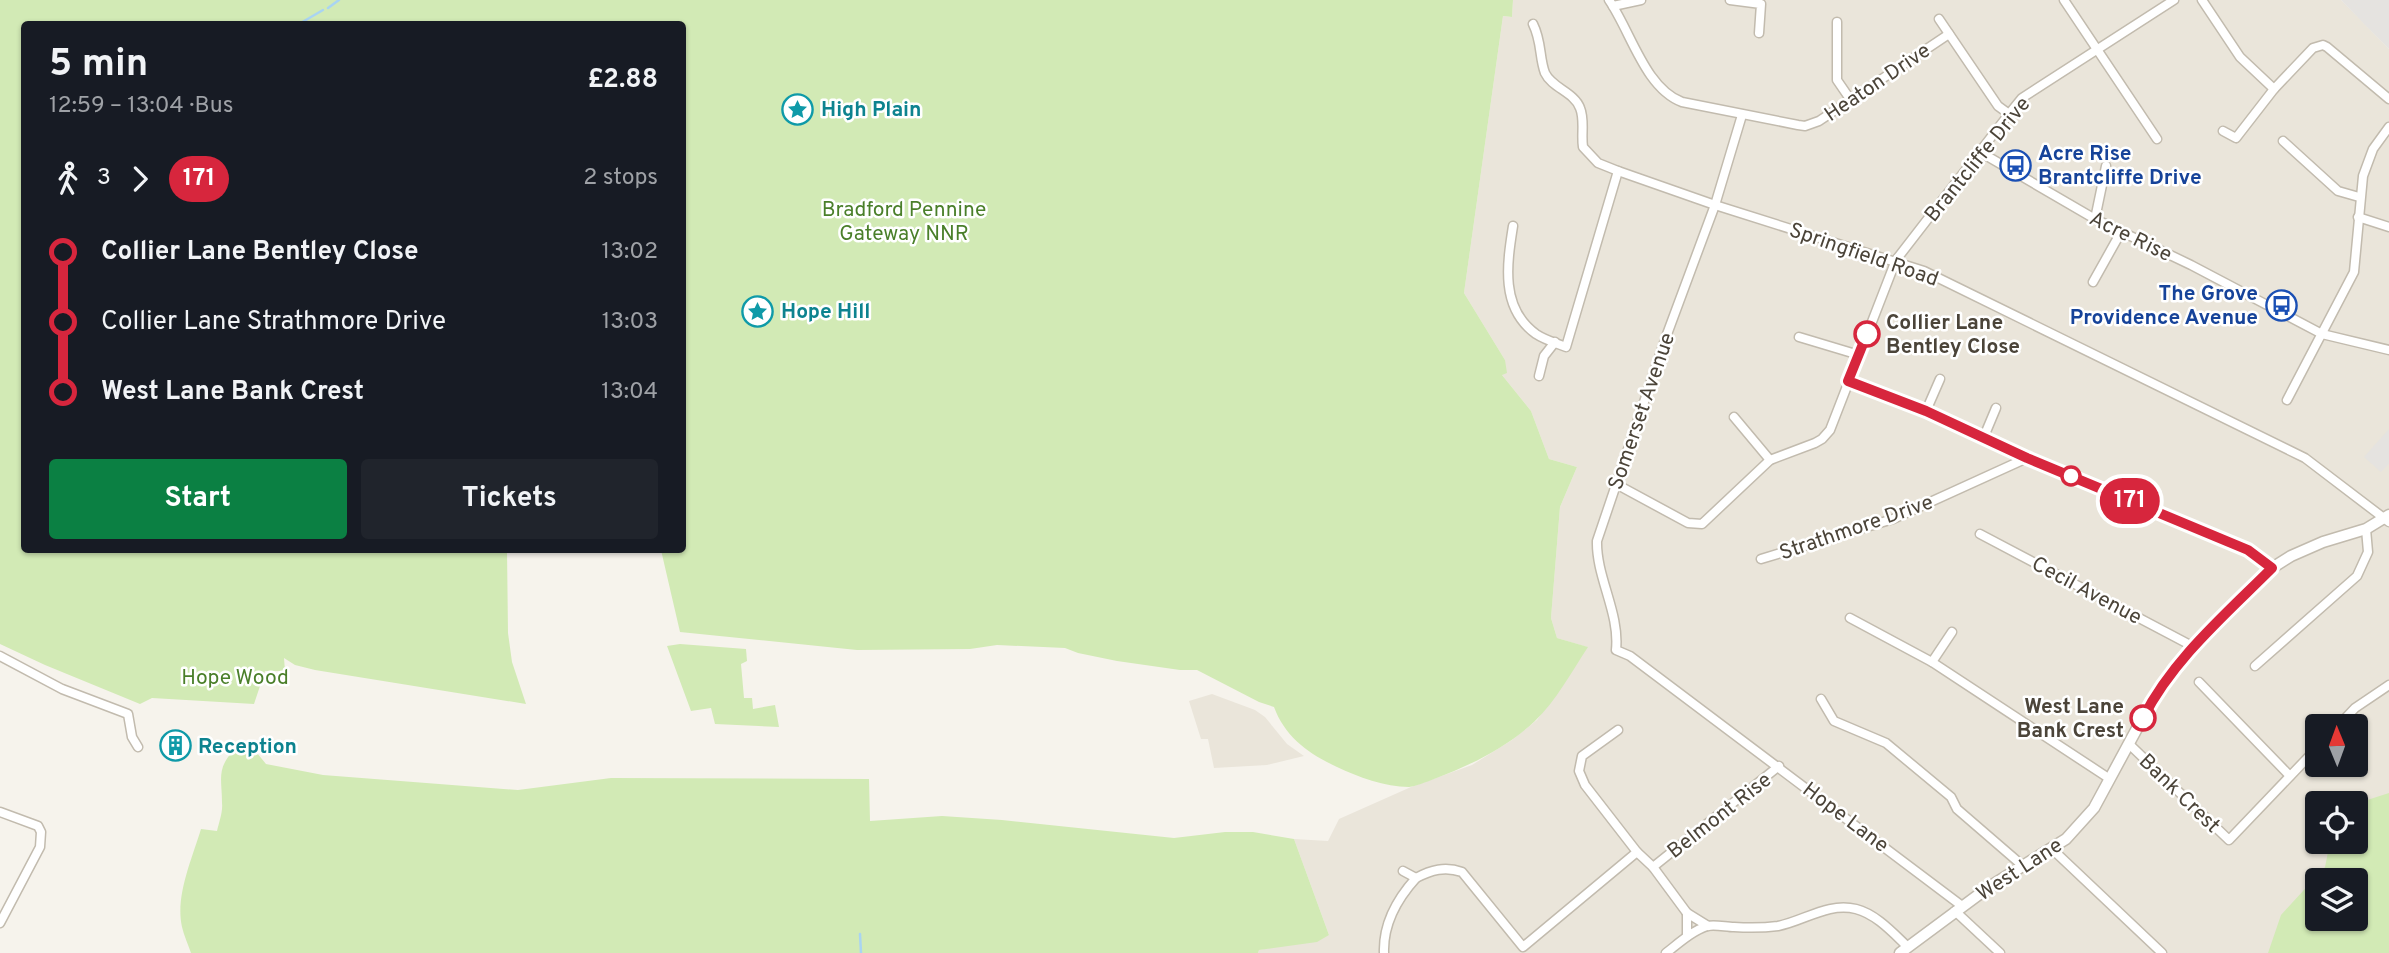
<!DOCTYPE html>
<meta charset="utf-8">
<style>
body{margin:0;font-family:Overpass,sans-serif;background:#20242c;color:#f1f3f6;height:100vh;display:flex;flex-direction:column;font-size:26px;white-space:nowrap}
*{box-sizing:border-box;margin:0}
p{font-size:23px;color:#9ea1a6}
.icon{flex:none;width:38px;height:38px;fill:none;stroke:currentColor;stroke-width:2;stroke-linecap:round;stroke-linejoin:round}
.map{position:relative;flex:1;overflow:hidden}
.details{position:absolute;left:21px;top:21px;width:665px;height:532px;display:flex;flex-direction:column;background:#171b24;border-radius:7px;box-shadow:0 2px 5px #0004}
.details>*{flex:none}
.badge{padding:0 14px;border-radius:23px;font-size:24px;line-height:46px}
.needle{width:46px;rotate:359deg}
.tools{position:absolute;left:2305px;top:714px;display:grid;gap:14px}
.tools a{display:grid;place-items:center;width:63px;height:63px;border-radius:7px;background:#171b24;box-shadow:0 2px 5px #0004;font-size:35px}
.map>.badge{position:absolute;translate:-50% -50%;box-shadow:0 0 0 4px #fff}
.legs{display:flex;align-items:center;gap:10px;height:77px;padding:0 28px;font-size:23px}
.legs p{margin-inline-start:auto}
.headline{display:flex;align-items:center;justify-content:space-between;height:119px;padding:0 28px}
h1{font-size:38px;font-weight:700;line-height:52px}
.primary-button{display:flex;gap:14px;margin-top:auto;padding:14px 28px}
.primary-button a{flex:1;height:80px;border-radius:7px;background:#0b8043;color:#fff;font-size:28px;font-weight:700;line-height:80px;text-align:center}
.primary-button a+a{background:#20242c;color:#f1f3f6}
ul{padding:0 28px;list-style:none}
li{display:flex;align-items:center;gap:24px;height:70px;font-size:26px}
li i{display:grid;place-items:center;width:10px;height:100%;margin:0 9px;background:currentColor}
li i::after{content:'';width:18px;height:18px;margin:-9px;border:5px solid;border-radius:50%;background:#171b24}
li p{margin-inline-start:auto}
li:first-child i{background:linear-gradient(#0000 50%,currentColor 0)}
li:last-child i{background:linear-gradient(currentColor 50%,#0000 0)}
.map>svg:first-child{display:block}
</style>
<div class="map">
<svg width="2389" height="953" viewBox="0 0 2389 953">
<rect width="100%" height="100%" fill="#f6f3ec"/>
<!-- residential -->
<g fill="#eae5da" fill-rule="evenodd">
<path d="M1513,0H2341L2389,49V794L2356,824V803H2317V842H2341L2295,914L2286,953H1258L1259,950L1329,935L1294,839L1328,841L1339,819L1411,787L1472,765L1512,740L1537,720L1587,647L1557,638L1551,618L1560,507L1577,467L1549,459L1531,411L1502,375L1505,360L1464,293L1503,16L1512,17ZM2317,726H2356V765H2317Z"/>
<path d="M1212,694L1255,710L1265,717L1287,744L1304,756L1267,765L1214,768L1208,739H1201L1189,701Z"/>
</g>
<!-- green -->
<g fill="#d2eab5" fill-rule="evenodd">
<path d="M0,0H1513L1512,17L1503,16L1464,293L1505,360L1507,373L1502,375L1531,411L1549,459L1577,467L1560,507L1551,618L1557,638L1588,647C1572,671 1556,701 1535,721C1506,748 1471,765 1434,779C1426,782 1417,786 1409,787C1385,787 1358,777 1337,767C1309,754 1285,737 1274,707L1259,702L1197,670H1180L1117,661L1078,653L1065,648L997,645L970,649L857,650L680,632L661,550H682V24H24V550H507L508,633L512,662L526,704L315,670L295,665L284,658L285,671H265L254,704L152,698L140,704L45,665L0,644Z"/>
<path d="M680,644L746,649L747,661L741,664L744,698H752L753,709L775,705L779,727L715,724L711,708L691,711L667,646Z"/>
<path d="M234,750L257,753L266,764L323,775L518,790L611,778L869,779L870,821L942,816L1002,820L1174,838L1225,832H1253L1294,839L1329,935L1317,942L1259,950L1258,953H191C188,944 184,936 182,927C175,896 192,859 201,829L217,831C219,822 223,812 222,803C222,779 216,769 234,750Z"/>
<path d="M2389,793V953H2268L2281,915L2325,867L2330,842H2356V808L2361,802ZM2317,880H2356V919H2317Z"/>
</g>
<!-- parking -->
<g fill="#e5e3e0">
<path d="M2341,0H2389V49L2370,30Z"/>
<path d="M2389,429V464L2381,472L2364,457Z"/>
</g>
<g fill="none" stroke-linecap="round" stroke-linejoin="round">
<!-- stream -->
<g stroke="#a9d4f2" stroke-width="2.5">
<path d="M328,8L339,0"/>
<path d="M299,24L323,10"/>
<path d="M860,934L861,953"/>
</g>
<defs>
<g id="minor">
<path d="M1609,0C1631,32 1645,88 1682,102L1798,125L1805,126L1819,121L1949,34"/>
<path d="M1730,0L1761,4L1759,33"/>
<path d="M2064,0L2157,139"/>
<path d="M2202,0L2240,57L2274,89"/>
<path d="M1613,6L1641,0"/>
<path d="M1939,19L1998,106L2009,114"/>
<path d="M1837,22V80L1850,99"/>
<path d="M1533,24C1542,42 1539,57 1545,73C1552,88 1574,92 1580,108C1585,120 1581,134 1583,147L1598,163L1618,171L1715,205L1924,271L2305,458L2389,522"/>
<path d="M1742,115L1715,205L1666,337L1597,541C1596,577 1620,613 1616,650L1630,656L1962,906"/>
<path d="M2223,131L2236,138L2274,89L2313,48L2323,45L2327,47L2389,99"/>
<path d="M2283,141L2338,191L2359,197"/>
<path d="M1980,152L2095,219L2191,265L2322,334L2389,350"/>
<path d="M2358,217L2389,227"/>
<path d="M2095,219L2106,166"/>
<path d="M1513,226C1507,264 1500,308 1536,334C1545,340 1556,343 1566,347L1618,171"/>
<path d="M2093,282L2121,232"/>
<path d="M1799,337L1859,355"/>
<path d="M1539,376L1544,356L1555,342"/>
<path d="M1848,381L1926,411L2027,458L2248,550L2272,568"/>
<path d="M2287,400L2354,272L2363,176L2373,149L2389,127"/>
<path d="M1926,411L1940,379"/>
<path d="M1734,417L1770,460"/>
<path d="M1983,439L1996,408"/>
<path d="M1616,484L1688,523L1702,524L1770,460L1815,443L1822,439L1830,430L1896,260L2009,114L2022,98L2174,0"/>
<path d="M1980,534L2194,647"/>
<path d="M1761,559L1893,519L2027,458"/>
<path d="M1850,618L1932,662L2110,779"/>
<path d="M0,656L62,689L128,714L132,737L138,747"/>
<path d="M1932,662L1952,632"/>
<path d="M2255,666L2357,576L2368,552L2366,529"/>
<path d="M2199,682L2290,776"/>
<path d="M1821,699L1834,721L1886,743L1951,797L1957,809L2023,866"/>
<path d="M2338,726L2355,708L2389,685"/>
<path d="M1618,730L1582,756L1579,771L1585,785L1637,852"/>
<path d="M2130,745L2229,840L2317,748"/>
<path d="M0,812L38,826L41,832L40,847L0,923"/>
<path d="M2051,848L2162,953"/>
<path d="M1653,867L1687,913"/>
<path d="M1403,871L1416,878C1431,870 1445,866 1462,872L1523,947L1637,852L1653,867L1779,766"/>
<path d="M1955,911L2000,953"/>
<path d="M1687,936V913L1708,926"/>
<path d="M1384,953C1383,925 1397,899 1416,878"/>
<path d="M1666,953C1679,943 1692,931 1707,926C1715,924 1726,927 1734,927C1749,928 1763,928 1778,926C1804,921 1828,902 1856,909C1876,914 1893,933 1908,947"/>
</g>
<path id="tertiary" d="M1900,953L1989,887L2066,839L2094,808L2154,697L2171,672L2209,631L2272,568L2291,556L2323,542L2366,529L2389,515"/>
</defs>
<!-- minor casing -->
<use href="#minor" stroke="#c2bbae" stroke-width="11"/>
<!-- tertiary casing -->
<use href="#tertiary" stroke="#c2bbae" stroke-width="13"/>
<!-- minor -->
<use href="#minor" stroke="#fff" stroke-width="8"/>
<!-- tertiary -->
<use href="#tertiary" stroke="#fff" stroke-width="10"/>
</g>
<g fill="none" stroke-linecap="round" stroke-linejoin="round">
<defs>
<path id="line-1" d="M1867,334L1848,381L1926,411L2027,458L2248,550L2272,568C2225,615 2173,659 2143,718"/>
</defs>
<!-- line-1 casing -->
<use href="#line-1" stroke="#fff" stroke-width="16"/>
<!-- line-1 -->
<use href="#line-1" stroke="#d7263d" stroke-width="10"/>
</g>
<!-- icons -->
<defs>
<symbol id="sight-ring" viewBox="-11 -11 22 22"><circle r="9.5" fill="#fff" stroke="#0f9aa8" stroke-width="1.5"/><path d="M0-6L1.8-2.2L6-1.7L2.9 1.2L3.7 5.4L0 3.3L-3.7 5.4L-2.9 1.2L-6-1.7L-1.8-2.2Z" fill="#0f9aa8"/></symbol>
<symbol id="bus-ring" viewBox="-11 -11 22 22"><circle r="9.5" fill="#fff" stroke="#1a4fb4" stroke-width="1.5"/><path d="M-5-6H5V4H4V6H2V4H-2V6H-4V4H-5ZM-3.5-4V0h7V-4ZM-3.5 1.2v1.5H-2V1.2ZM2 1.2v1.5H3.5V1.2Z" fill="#1a4fb4"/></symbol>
<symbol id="building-ring" viewBox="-11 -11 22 22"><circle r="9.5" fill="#fff" stroke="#0f9aa8" stroke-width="1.5"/><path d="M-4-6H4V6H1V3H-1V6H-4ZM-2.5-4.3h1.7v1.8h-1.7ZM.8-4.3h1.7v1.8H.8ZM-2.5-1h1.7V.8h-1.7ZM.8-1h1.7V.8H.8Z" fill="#0f9aa8"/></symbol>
</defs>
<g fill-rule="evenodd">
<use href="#sight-ring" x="780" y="92" width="35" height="35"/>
<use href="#bus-ring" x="1998" y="148" width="35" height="35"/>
<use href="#bus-ring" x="2264" y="288" width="35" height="35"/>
<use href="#sight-ring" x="740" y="294" width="35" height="35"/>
<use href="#building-ring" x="158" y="728" width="35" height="35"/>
</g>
<!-- markers -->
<g fill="#fff" stroke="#d7263d" stroke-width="3.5">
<circle cx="1867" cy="334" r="12"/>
<circle cx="2071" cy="476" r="9"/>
<circle cx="2143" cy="718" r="12"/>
</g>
<g text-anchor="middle" stroke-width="5" stroke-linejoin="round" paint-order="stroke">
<!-- street labels -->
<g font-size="21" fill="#4b4439" stroke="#fff">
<text transform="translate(1877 82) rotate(-34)" y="7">Heaton Drive</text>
<text transform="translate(1977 159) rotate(-51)" y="7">Brantcliffe Drive</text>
<text transform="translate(2131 236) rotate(26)" y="7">Acre Rise</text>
<text transform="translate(1864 254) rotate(19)" y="7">Springfield Road</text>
<text transform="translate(1641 411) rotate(-71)" y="7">Somerset Avenue</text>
<text transform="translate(1856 527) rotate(-19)" y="7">Strathmore Drive</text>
<text transform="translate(2087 590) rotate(28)" y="7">Cecil Avenue</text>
<text transform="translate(2180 793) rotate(44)" y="7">Bank Crest</text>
<text transform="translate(1719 815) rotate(-38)" y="7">Belmont Rise</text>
<text transform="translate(1846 817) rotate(37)" y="7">Hope Lane</text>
<text transform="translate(2019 869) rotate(-33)" y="7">West Lane</text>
</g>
<!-- culture labels -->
<g font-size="21" font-weight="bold" fill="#0d838f" stroke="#fff" text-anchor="start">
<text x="821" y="116">High Plain</text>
<text x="781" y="318">Hope Hill</text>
<text x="198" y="753">Reception</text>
</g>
<!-- transit labels -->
<g font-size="21" font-weight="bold" fill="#164399" stroke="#fff" text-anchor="start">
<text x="2038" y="160">Acre Rise<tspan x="2038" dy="24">Brantcliffe Drive</tspan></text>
<text x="2258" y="300" text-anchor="end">The Grove<tspan x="2258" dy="24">Providence Avenue</tspan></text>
</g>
<!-- park labels -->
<g font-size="21" fill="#4a7f2a" stroke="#fff">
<text x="904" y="216">Bradford Pennine<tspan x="904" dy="24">Gateway NNR</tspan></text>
<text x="235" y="684">Hope Wood</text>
</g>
<!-- stop labels -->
<g font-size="21" font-weight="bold" fill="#4b4439" stroke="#fff" text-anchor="start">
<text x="1886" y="329">Collier Lane<tspan x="1886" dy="24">Bentley Close</tspan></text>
<text x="2124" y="713" text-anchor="end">West Lane<tspan x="2124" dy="24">Bank Crest</tspan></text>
</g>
</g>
</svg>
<div class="tools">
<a><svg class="needle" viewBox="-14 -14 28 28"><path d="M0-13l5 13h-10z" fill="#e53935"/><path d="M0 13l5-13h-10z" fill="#9ea1a6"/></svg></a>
<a><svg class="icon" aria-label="locate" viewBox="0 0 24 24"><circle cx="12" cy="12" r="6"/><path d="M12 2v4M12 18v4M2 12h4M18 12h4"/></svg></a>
<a><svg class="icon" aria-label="layers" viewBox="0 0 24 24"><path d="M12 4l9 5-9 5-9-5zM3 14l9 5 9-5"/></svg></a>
</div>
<b class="badge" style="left:2130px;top:501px;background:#d7263d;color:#fff">171</b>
<section class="details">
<div class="headline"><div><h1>5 min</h1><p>12:59 – 13:04 · Bus</p></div><b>£2.88</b></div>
<div class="legs"><svg class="icon" aria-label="walk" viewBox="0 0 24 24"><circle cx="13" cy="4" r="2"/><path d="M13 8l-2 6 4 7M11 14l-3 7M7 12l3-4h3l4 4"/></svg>3<svg class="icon" aria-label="forward" viewBox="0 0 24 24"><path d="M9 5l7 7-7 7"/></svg><b class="badge" style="background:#d7263d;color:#fff">171</b><p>2 stops</p></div>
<ul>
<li><i style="color:#d7263d"></i><b>Collier Lane Bentley Close</b><p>13:02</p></li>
<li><i style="color:#d7263d"></i><span>Collier Lane Strathmore Drive</span><p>13:03</p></li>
<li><i style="color:#d7263d"></i><b>West Lane Bank Crest</b><p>13:04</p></li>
</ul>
<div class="primary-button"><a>Start</a><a>Tickets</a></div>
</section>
</div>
